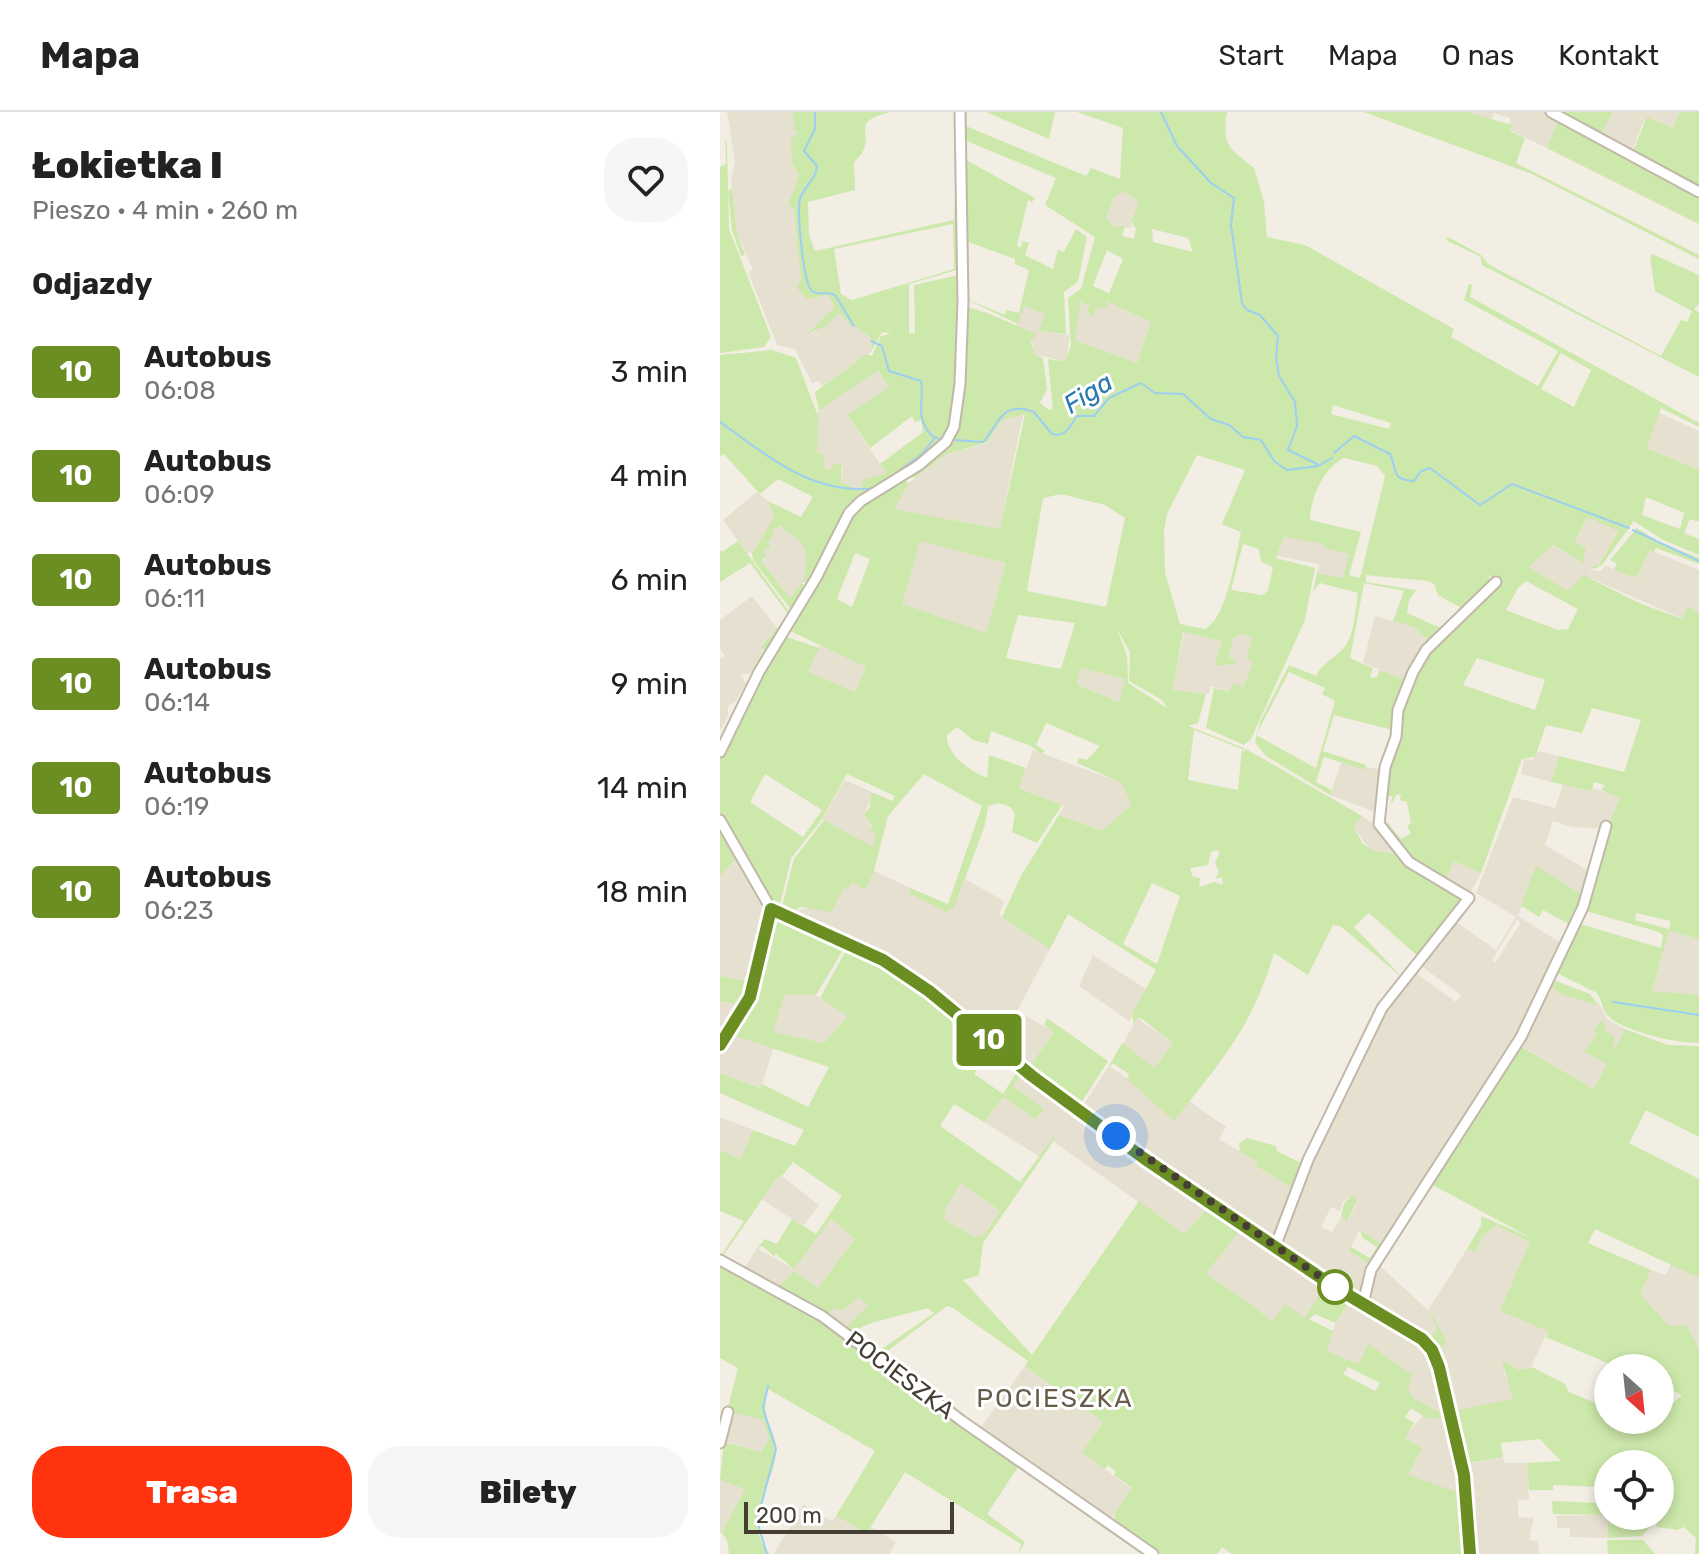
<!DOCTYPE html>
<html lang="pl">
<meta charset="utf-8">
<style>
body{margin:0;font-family:Rubik,sans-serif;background:#f6f6f6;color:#222;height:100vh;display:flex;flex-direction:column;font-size:30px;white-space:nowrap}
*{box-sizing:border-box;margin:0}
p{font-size:26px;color:#767676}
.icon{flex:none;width:44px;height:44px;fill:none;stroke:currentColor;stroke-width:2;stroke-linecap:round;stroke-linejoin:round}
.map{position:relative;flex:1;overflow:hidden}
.side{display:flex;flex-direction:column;background:#fff;width:720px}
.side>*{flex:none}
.badge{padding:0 16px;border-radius:6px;font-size:28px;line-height:52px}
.needle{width:52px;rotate:153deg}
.buttons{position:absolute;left:874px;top:1242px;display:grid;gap:16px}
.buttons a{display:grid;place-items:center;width:80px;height:80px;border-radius:50%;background:#fff;box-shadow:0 4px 12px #0003;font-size:40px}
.scale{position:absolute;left:24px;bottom:20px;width:210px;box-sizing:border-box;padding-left:8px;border:4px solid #443e33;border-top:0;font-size:22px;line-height:28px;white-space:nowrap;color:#443e33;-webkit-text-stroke:6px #fff;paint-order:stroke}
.you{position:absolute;width:40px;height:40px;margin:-20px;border:6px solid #fff;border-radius:50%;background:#1a73e8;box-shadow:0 0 0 12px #1a73e833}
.map>.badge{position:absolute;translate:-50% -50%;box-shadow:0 0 0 4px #fff}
h2{padding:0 32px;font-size:30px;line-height:72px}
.round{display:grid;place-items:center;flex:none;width:84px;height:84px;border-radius:32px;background:#f6f6f6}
.overview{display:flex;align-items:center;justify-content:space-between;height:136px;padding:0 32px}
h1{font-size:38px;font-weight:800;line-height:60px}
.button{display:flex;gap:16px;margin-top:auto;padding:16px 32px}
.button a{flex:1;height:92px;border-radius:32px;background:#ff330d;color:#fff;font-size:32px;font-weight:800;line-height:92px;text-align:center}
.button a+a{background:#f6f6f6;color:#222}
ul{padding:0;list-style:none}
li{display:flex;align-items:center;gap:24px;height:104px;padding:0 32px}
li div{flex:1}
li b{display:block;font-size:30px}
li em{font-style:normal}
li .badge{min-width:88px;font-weight:700;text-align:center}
header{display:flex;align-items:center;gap:48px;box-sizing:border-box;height:112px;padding:0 40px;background:#fff;border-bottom:2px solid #e0e0e0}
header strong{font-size:38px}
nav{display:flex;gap:44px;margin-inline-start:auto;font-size:28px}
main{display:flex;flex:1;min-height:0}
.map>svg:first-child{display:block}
</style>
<header>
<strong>Mapa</strong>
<nav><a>Start</a><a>Mapa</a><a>O nas</a><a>Kontakt</a></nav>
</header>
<main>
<section class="side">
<div class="overview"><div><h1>Łokietka I</h1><p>Pieszo · 4 min · 260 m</p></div><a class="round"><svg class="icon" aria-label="heart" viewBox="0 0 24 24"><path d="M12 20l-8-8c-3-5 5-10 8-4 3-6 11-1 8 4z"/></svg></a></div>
<h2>Odjazdy</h2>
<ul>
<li><span class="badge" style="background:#6b8e23;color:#fff">10</span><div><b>Autobus</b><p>06:08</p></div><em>3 min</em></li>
<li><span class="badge" style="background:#6b8e23;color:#fff">10</span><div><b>Autobus</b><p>06:09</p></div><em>4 min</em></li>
<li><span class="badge" style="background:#6b8e23;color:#fff">10</span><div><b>Autobus</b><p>06:11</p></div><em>6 min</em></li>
<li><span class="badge" style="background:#6b8e23;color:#fff">10</span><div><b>Autobus</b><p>06:14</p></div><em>9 min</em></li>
<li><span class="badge" style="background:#6b8e23;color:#fff">10</span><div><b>Autobus</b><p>06:19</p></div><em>14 min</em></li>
<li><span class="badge" style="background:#6b8e23;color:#fff">10</span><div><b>Autobus</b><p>06:23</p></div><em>18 min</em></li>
</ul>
<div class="button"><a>Trasa</a><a>Bilety</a></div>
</section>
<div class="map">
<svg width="979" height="1442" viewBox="0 0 979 1442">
<rect width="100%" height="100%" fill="#f2eee3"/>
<!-- residential -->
<g fill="#e6e0d1" fill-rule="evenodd">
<path d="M7,0H73L74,18L79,21L72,51L79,63L68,92L74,98L81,168L87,187L108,183L115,195L89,224L119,200L152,227L151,240L102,274L99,269L92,271L75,237L57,233L28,160L33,158L17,121L11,69L15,49Z"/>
<path d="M747,0H827L839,6L827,36L790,18V6L774,1L770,9Z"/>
<path d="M893,0H960L953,16L924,9L910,43L879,25Z"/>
<path d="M401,80L413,84L419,92L411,109L412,116L395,115L386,106L394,85Z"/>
<path d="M361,177L431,210L417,251L355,228Z"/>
<path d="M304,194L325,202L319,219L350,223L346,249L315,243L310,222L297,214Z"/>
<path d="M158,258L169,275L128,304L166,361L143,368L140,379L121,370L122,357L115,351L109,358L104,356L97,340V301Z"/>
<path d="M939,301L979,319V358L927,336Z"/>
<path d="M303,302L280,417L173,397L189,371L225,343L268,331L282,308Z"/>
<path d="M37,380L48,389L54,405L32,441H27L3,408Z"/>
<path d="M867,405L898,418L879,453L869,458L880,459L886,454L916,466L930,438L979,458V501L968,496L963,507L870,466L848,479L809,455L832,433L863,451V441L855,431Z"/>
<path d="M55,414L70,421L86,435L90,448L86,456V470L81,471L70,486L41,449L45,447L43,436Z"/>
<path d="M564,425L605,432V436L629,442L623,466L597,461L599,452L557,444Z"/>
<path d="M200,428L286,451L266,522L181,492Z"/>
<path d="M32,484L57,516L41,533L44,537L36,550L41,553L36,560L21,563L26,572L14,591L8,593V605L0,618V547L5,544L0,536V508Z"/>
<path d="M655,504L694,515L711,531L685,568L643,551Z"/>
<path d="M464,520L502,529L495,553L514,552L515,547L509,545L513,526L521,522L533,525V550L523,575L510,581L491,574L489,582L453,578Z"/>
<path d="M100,533L147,555L135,581L87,560Z"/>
<path d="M360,556L405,567L399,590L357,573Z"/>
<path d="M313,638L402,671L411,693L382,719L339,703L344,694L299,675Z"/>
<path d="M819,639L839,644L831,670L801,662L804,647L812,648Z"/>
<path d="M621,651L664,658L658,701L610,683Z"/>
<path d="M125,668L154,681L144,702L156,722L153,736L102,707Z"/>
<path d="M843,673L872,679L873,676L900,685L888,717L852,715L833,709L825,733L874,762L864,784L816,755L798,804L844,833L795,936L666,1134L640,1118L638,1121L629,1139L653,1154L641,1187L609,1168L585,1206L553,1209L485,1161L522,1116L493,1091L464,1122L334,1030L335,1028L333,1026L320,1045L264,1010L283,985L317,1007L323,997L293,974L303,960L360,998L389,954L415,972L454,1008L469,989L506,1015L499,1027L538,1050L536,1054L577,1079L660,904L735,809L776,838L796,805L756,781L793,685L835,696ZM798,806L800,812L775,851L772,848ZM701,854L741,883L736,890L696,861ZM632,1083L636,1093L629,1109L621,1105L612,1120L601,1115L611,1095L620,1099L623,1090Z"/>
<path d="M642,704L656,714L679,742L654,739L644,730L634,714Z"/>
<path d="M16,745L47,796L31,870L0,864V764Z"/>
<path d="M734,749L761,761L749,783L724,771Z"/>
<path d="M152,758L188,775L190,782L228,796H234L245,767L284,789L279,803L330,837L297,899L334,920L308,957L195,864L71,800L89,796L132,770L144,777Z"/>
<path d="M949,819L979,827V883L932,880Z"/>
<path d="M373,843L426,877L409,909L359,874Z"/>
<path d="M830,874L843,883L879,891L887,907L905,917L894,939L882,907L874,919L878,922L865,940L888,952L874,977L801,934Z"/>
<path d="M65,881L95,883L129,903L104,931L52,920Z"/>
<path d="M0,889L23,894L0,926Z"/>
<path d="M417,906L453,931L435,957L403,932Z"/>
<path d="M12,923L54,934L41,976L0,961V938Z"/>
<path d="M0,1005L33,1018L22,1048L0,1038Z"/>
<path d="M59,1062L99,1093L83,1114L41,1087Z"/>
<path d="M241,1071L280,1099L264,1123L254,1125L224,1107L226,1095Z"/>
<path d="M111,1107L136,1127L98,1176L74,1159L58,1175L24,1157L37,1136L74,1157Z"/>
<path d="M776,1113L810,1130L828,1219L811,1255L800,1258L788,1250L784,1259L794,1287L734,1335L732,1343L741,1382L688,1363L702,1336L684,1325L703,1304L722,1302L693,1286L650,1232L638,1252L607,1239L615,1211L631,1187L644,1196L660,1154L708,1198L747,1137L756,1140L761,1126Z"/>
<path d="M951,1152L979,1166V1237L966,1214H949L920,1182L931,1158L946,1163Z"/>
<path d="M139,1185L148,1194L123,1218L105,1206L114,1196Z"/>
<path d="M305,1254L383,1310L362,1340L412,1377L392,1406L259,1318Z"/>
<path d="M15,1299L43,1308L49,1326L41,1340L6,1330Z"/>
<path d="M783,1345L785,1351H807L809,1388H798V1405L814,1406L809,1428L818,1429L819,1442H756L755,1386L748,1352Z"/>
<path d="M0,1368L26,1376L4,1421H0Z"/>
<path d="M83,1393L112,1409L116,1404L147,1421L151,1415L176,1430L169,1442H54Z"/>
<path d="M887,1403L888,1426L850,1425V1416H837V1404Z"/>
</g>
<!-- green -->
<g fill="#cce8aa" fill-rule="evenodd">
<path d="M73,0H170C129,11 154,19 142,41C140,45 136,46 134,51L135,78L88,90L89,123L95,139L234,108L237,31L240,157L189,172V221H195L194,173L239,163L241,190L234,308L225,330L122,408L88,471L84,468C88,437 90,433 60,415L52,417L54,421L48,430L51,436L43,437L46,445L41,449L70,486L81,471L87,475L72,499L33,448L32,441L54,405L48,389L81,405L93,385L58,367L40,382L4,342L0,344V243L52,238L76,246L98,304L97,340L104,343V356L109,358L115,351L121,352V370L140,379L143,368L166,361L160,352L203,320L201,308L195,310L192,304L150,336L128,303L169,275L158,258L99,299L95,280L147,242L152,244L161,224L171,222L162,220L151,240L152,227L136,214L132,215L119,201L106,214L87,222L115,195L108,183L87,187L77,176L81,168L74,98L68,92L79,63L72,51L71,27L79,21L74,18ZM233,112L234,157L132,188L121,182L114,137Z"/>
<path d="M243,0H247L246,14L366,64L371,56L400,67L403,16L357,0H507C501,34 511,37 534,56L544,90L547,125L585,133L734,217L731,225L818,274L838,239L744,188L749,172L752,173L750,185L979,311V315L941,296L927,336L979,358V410L970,407L964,421L979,427V443L943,428L914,409L882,453L874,457L870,455L879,453L898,419L867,405L855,430L866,436L863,451L833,433L809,455L848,479L863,463L919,491L962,507L968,495L979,501V827L949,819L932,879L979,883V931C956,931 905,920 888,904C882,898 882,888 877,881L835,860L874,771L887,716L900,686L881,678L885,673L874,670L872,679L831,670L839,644L904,660L921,608L872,596L862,621L826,613L815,645L802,647L761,761L734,749L724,771L696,753L687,741L685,743L662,713L667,710L681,727L691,721L687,714L691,711L687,690L680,688L681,683L677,682L671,693L672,684H669L663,698L681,594L687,586L688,574L707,542L777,472L769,463L770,473L745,498L718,483L714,472L708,469L646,463V470L696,478L689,488L687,501L725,518L711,531L694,515L673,509L684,479L644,471L630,546L653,556L650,566L657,565L659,558L683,567C684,575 679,583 677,592C673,618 673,632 664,658L660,657L672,618L614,603L603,639L646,653L645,658L604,645L596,670L612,678L610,683L546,644L535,631L540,610L569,553L596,564C602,551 613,547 623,537C635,523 635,499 638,481L600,471L593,480L597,461L623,466L629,442L604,436L605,432L564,425L556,446L595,456L585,508L531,627L524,633L486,616L494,576L509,580L513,571L523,575L533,550L527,546L532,525L521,522L513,526L509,545L516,548L514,552L494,554L502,529L463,520L453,578L486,582L478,611L468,614L524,636L522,641L526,637L642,704L634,714L642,731L654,739L679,742L740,785L741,796L700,846L649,801L634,815L683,866L620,814L613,813L588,863L554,841C532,916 501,949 454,1009L407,967L409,962L394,952L389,954L402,931L435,956L453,931L422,907L417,906L414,912L412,902L436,858L348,802L330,837L282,805L302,762L339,703L382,719L411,693L402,671L357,651L359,646L367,648L380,634L326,611L316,633L325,639L321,642L311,634L271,619L268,632L253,628L237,615L227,623C226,643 250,659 267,666L269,643L306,656L299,676L342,693L317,731L292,720L295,702L291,695L278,691L268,694L265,713L234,796L226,800L190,782L188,775L228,792L262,694L204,662L168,704L154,759L145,778L132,770L128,777L124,776L111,800L81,795L71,800L62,795L74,747L104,708L153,735L156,722L150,719L152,714L144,702L150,695L151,683L154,681L172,689L175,684L127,662L100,710L71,746L60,793H55L47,784L0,702V642L33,574L64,524L99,536L88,560L135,580L146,555L68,518L112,435L119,434L114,429C134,394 149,388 183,368L189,371L174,397L280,417L305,302L282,308L268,330L225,343L195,366L191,365L233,325L242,277L246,195L267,201L316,222L311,230L315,243L323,246L327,277L320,291L329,298L333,297L328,247L345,249L351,234L348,186L361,177L375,125L325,93L336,66L247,29L246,48L315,86L312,90L308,88L297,133L300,136L303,129L309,131L305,143L333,157L338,138L344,140L356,117L367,125L358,170L344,180L346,222L319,219L325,202L304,194L298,212L246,187L244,127L248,122L242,109ZM402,80L412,84L419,92L411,109L416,117L414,127L402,124L405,114L395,115L386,106L394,85ZM432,117L468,126L473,140L433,130ZM248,130L295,147V152L309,158L299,201L286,198L285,203L249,188ZM387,138L403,147L389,181L373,174ZM361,186L364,192H370L367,198L372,204L378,195L387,196L386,189L431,210L417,251L355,228ZM841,241L871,258L854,295L821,277ZM613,293L671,311L669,317L611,302ZM477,343L525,358L502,412L521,420C516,443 507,506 485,517L460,512L445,461L444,419L447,402ZM624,346L657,354L665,364L640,466L629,463L641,420L590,408C590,387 604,355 624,346ZM341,382L385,393L405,406L386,495L307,479L323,386ZM926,385L964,401L960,417L922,403ZM200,429L286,451L266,521L182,492ZM523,432L539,437L541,450L553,455L548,479L542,483L511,478ZM135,441L150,447L132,495L117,487ZM806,469L858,497L848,517L838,518L786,498L798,476ZM298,503L355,511L341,557L286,546ZM397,517L410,540L409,569L442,588L447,596L408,571L407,544ZM757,546L825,568L815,598L743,573ZM360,556L405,567L399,590L357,573ZM569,560L605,576L602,582L615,589L596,656L536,623ZM474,618L522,637L518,678L468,668ZM45,662L102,698L83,725L30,690ZM498,738L500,741L495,750L499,760L495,767L502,765L503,773L495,770L479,775L480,766L473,765L470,756L488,753L491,740ZM432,771L460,784L437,852L403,832ZM866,799L939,820L943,823L941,836L860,812ZM916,801L951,809L949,817L915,808Z"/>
<path d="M266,0H335L329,27Z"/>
<path d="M644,0H747L792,13L790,19L805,26L796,51L979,143V147L812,62Z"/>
<path d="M836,0H893L879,25Z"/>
<path d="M960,0H979V77L911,44L927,5L953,16Z"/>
<path d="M839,6L979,81V112L827,36Z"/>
<path d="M5,26L7,33L9,117L51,225L44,235L0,241V55L6,52Z"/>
<path d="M12,77L17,121L25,143L21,144L12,118L8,79Z"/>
<path d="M728,125L761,143L768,152L941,244L961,208L967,210L972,199L935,179L930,145L932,142L979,163V192L974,197L979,201V265L762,153L761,145L726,128Z"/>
<path d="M917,416L939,430L979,446V452L936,436L934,440L930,438L916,466L894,458L897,451L890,448Z"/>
<path d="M18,429L72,504L41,553L36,550L44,538L41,534L69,503L30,451L0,470V438L2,440Z"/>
<path d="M0,712L18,744L0,764Z"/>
<path d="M816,754L864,784L853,814L823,798L819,805L801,794Z"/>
<path d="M58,804L126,833L96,883L65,882L53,920L104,931L128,904L100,886L125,840L131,836L209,882L303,960L293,974L324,997L316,1007L283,985L264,1010L234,992L220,1014L300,1070L333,1026L335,1027L263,1131L259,1163L243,1168L312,1243L419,1089L464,1122L490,1094L522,1116L486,1161L553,1209L565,1192L585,1206L606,1172L631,1187L615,1211L595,1202L589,1207L613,1219L607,1239L638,1252L649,1232L692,1263L688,1276L693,1286L722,1302V1306H706L691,1296L685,1305L694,1311L685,1326L702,1336L688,1363L740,1381L734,1345L738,1346L748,1442H512L502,1435L497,1442H441L396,1411L394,1403L412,1376L394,1363L396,1360L388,1353L385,1357L362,1340L383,1310L305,1254L308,1249L233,1196L227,1194L161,1244L156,1241L214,1201L208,1196L151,1211L129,1221L123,1218L148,1194L139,1185L122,1199L114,1196L105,1206L58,1175L74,1159L98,1176L135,1127L111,1107L74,1157L55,1141V1145L42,1134L37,1136L45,1127L57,1132L72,1107L96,1122L122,1084L73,1050L62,1064L59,1063L5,1141L0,1145L24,1109L0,1099V1038L21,1047L33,1018L75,1034L84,1018L0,981V961L40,976L42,972L88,995L109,955L12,923L32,889L53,810ZM270,939L296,961L283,982L254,962ZM241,1071L280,1099L264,1123L254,1125L224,1107L226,1095ZM628,1255L660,1271V1272L655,1279L623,1262Z"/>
<path d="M0,864L31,870L23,894L0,889Z"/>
<path d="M833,868L870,882L878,893L843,883L830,874Z"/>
<path d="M304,890L388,949L361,991L308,957L334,920L324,913L327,906Z"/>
<path d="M882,907L887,921L894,924V939L905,917L948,933L979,934V1025L926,998L909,1031L979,1067V1166L875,1117L868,1131L931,1158L920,1182L949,1214L966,1213L979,1237V1442H975L976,1426L964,1415L957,1418L937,1415L935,1410L922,1424L888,1426L887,1403L833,1402L832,1389L880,1391L878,1375L833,1373V1378H809L807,1351L841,1349L820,1327L781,1331L783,1345L749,1351L747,1358L733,1299L793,1287L782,1248L800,1258L812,1255L845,1272L849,1280L888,1296V1308H940V1303L962,1283L940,1273V1256H899L826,1225L828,1219L780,1199L810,1130L776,1113L761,1126L756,1140L747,1137L761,1113V1104L811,1126L711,1072L800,934L874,977L887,952L864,940L877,922L874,918ZM888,1352H940V1404H888Z"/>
<path d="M527,1026L556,1034L557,1039L583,1052L574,1077L536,1054L538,1050L520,1040L519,1031Z"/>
<path d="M632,1083L637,1088L628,1109L621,1105C625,1092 620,1095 632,1083Z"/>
<path d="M640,1118L666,1134L653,1154L629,1139L631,1135L650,1146L657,1135L643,1126Z"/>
<path d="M0,1152L100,1206L165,1257L432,1442H421L298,1355L267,1402L305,1430L298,1442L301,1432L185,1360L147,1421L116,1404L155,1339L48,1277C38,1310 59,1319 56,1342C52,1375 21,1412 50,1442H9L7,1428L2,1421L25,1377L0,1368L4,1330L41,1340L49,1326L43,1308L7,1299L18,1256L0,1246Z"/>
<path d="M709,1197L727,1231L720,1236L676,1207L709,1226L717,1219Z"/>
<path d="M887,1428H923L935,1442H888Z"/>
</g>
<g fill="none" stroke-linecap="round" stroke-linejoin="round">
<!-- stream -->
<g stroke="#9ccff2" stroke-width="2">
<path d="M95,0V17L84,39L97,54C96,68 84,74 80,87C77,100 83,171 92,179C98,184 107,179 115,183L134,214"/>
<path d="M441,0L457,34L491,71L514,86L511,113L522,191L527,198L540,203L558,224L556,245L559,264L575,290L577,314L568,338L597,352"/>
<path d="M151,229L162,234L169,259L201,269C205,290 193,304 213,325L221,327"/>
<path d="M0,310C44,341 84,377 140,377"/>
<path d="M234,328L263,330C278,315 280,287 314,300L332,322C346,326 350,314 357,304H374L389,286L421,271L435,281L463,282L491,307L509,313L523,325L541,328L554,349L567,358L598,354L612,346"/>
<path d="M614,341L634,324L670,342C678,358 670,368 694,369L701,359L710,356L760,393L792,372L909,416"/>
<path d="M171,365L203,341L214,327"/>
<path d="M142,377H153"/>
<path d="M913,418L979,449"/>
<path d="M893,890L979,903"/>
<path d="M47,1442L37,1409L56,1337L43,1296L48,1274"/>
</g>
<defs>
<g id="minor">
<path d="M831,0L979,80"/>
<path d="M0,640L39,560L96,466L129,401L141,389L199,353L226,330L234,315L240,272L243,190L240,0"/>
<path d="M0,708L51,797L163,848L224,889L297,951L425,1047L613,1174L702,1227L712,1238L719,1255L744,1363L750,1442"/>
<path d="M0,933L30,885L51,797"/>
<path d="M555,1135L588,1048L662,896L749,786L689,750L659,712L665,655L676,625L678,598L693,560L706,538L776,470"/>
<path d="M0,1148L102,1204L242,1309L433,1442"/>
<path d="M643,1192L651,1158L801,925L863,795L886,714"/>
<path d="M0,1331L8,1300"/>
</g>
</defs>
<!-- minor casing -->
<use href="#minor" stroke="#c1b8a9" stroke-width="13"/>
<!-- minor -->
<use href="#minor" stroke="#fff" stroke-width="9"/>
</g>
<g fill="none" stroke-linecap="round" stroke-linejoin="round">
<defs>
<path id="line" d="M0,933L30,885L51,797L163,848L209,879L312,964L425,1047L613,1174L702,1227L712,1238L719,1255L744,1363L750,1442"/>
</defs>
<!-- line casing -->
<use href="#line" stroke="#fff" stroke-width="18"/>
<!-- line -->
<use href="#line" stroke="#6b8e23" stroke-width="12"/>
<!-- walk -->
<path stroke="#443e33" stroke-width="8" stroke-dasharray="0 14.4" d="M396,1024L615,1175"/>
</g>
<!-- markers -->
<circle fill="#fff" stroke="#6b8e23" stroke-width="4" cx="615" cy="1175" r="16"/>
<g text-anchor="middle" stroke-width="6" stroke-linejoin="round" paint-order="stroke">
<!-- street labels -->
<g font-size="24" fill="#443e33" stroke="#fff">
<text transform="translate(180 1263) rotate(37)" y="8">POCIESZKA</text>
</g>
<!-- water labels -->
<g font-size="26" font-style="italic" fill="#2a78b2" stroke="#fff">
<text transform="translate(368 281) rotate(-32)" y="9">Figa</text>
</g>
<!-- neighbourhood labels -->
<g font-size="26" letter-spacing="2" fill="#675c4a" stroke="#fff">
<text x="335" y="1295">POCIESZKA</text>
</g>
</g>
</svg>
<div class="buttons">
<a><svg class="needle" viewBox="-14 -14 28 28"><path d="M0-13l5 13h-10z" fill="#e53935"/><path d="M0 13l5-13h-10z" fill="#767676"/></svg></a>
<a><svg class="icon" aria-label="locate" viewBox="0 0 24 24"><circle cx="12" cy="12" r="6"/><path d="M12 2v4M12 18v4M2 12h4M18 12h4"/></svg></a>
</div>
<div class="scale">200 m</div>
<div class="you" style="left:396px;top:1024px"></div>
<b class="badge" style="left:269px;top:928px;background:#6b8e23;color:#fff">10</b>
</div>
</main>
